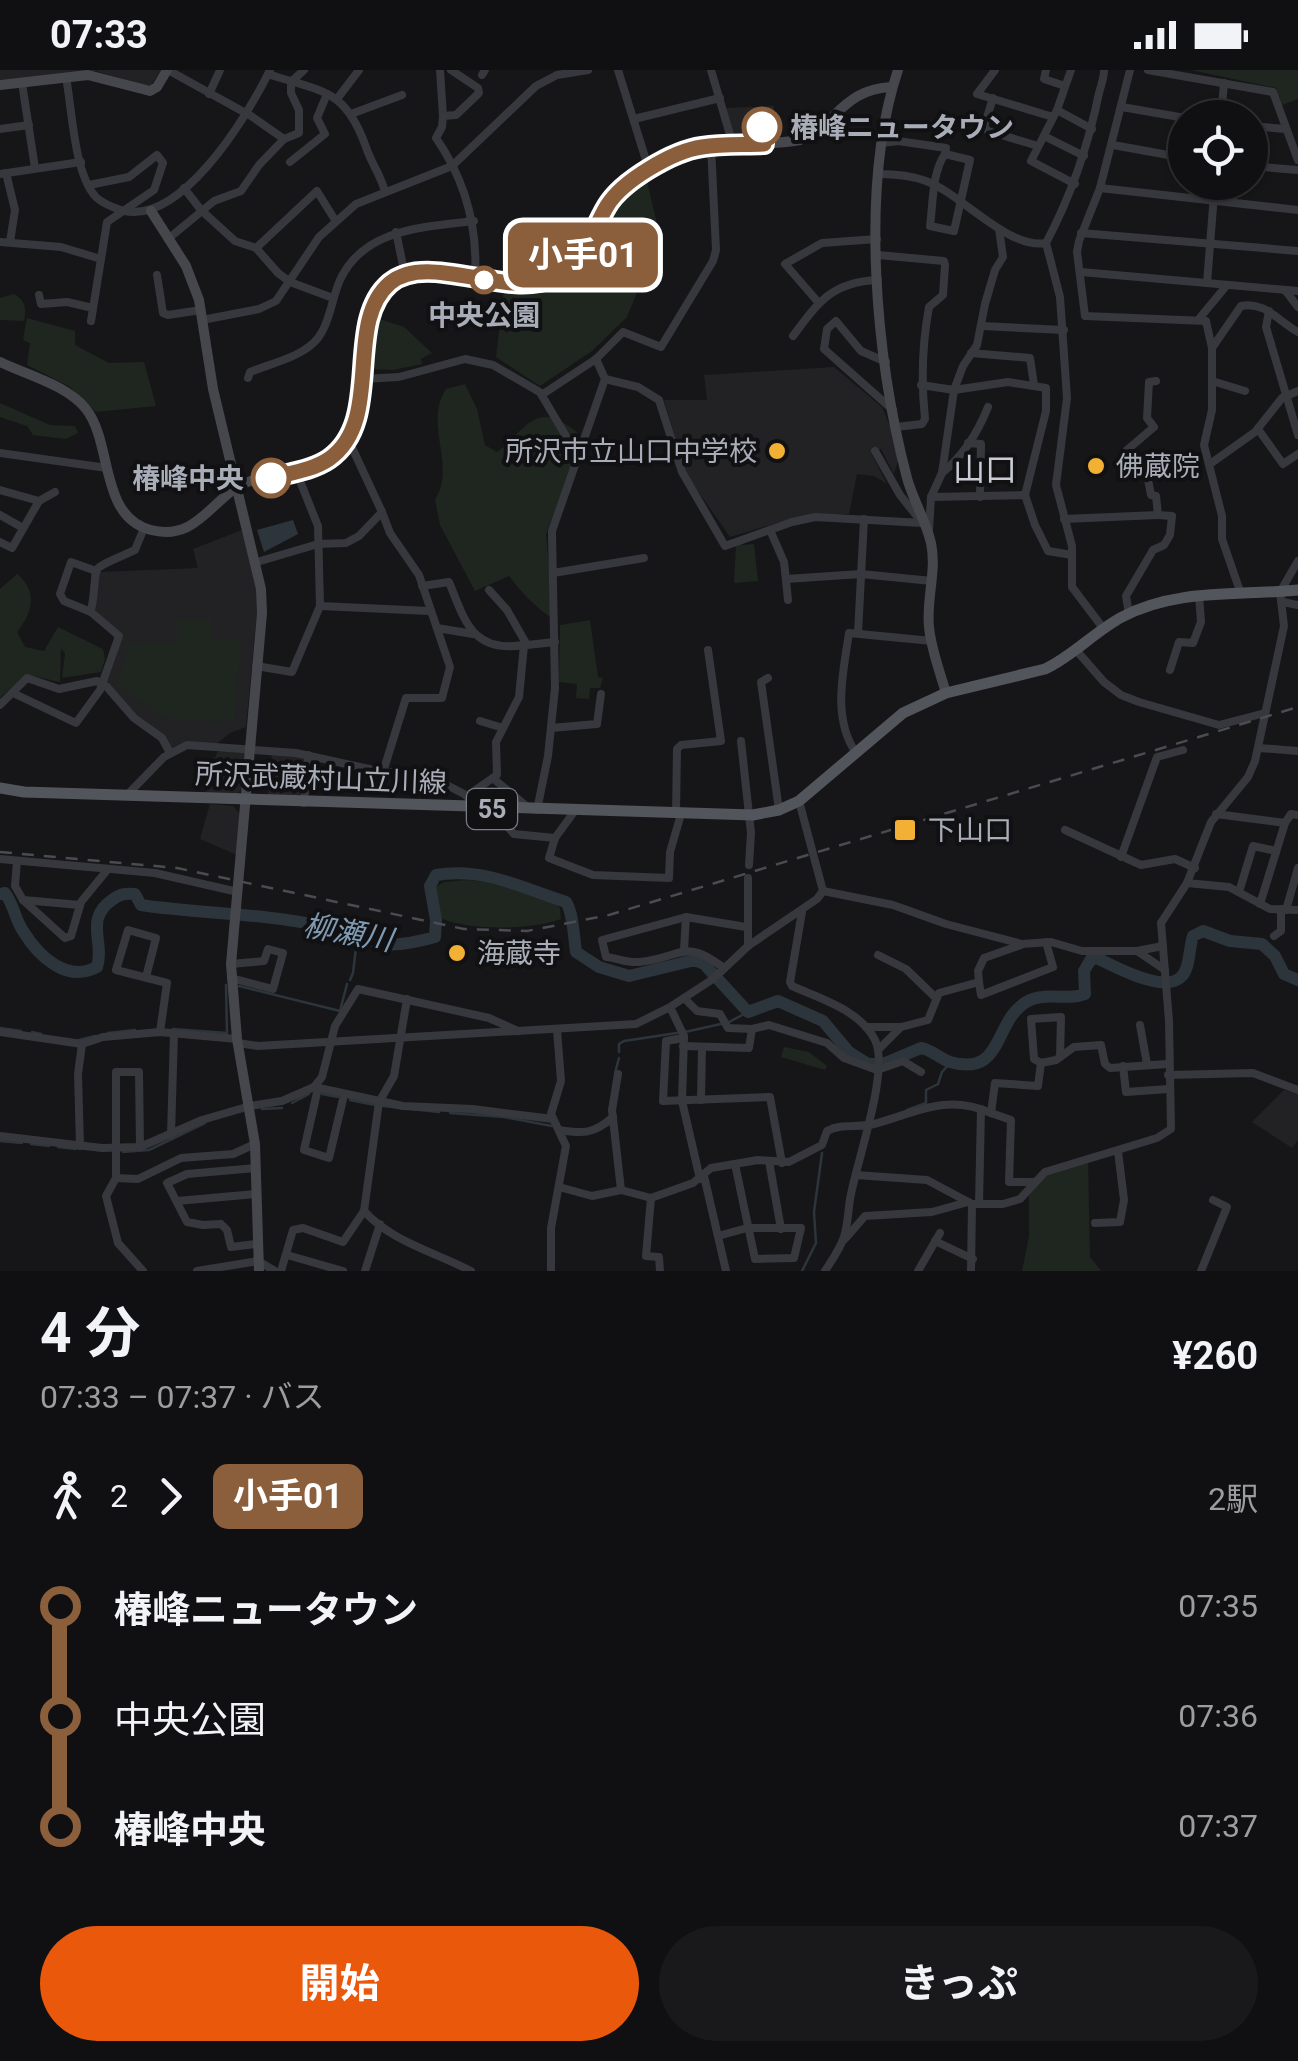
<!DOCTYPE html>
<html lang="ja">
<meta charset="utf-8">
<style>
body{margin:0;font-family:Roboto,"Noto Sans JP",sans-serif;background:#19191b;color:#f1f3f6;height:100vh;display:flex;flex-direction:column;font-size:38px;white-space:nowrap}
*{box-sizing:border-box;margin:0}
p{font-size:32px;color:#9c9d9f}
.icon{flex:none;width:55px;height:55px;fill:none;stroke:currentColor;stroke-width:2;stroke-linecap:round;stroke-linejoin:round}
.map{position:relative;height:1201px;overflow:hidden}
.side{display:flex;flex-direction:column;background:#101012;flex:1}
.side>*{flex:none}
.badge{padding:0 20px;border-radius:15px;font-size:35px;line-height:65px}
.fabs{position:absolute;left:1168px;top:30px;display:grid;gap:20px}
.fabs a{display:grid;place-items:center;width:100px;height:100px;border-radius:50%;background:#101012;box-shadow:0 2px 8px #0004,0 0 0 2px #303032;font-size:50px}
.map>.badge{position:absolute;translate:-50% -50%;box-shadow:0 0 0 5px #fff}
.legs{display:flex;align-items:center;gap:15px;height:110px;padding:0 40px;font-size:32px}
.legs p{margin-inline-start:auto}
.overview{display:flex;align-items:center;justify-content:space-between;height:170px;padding:0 40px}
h1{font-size:55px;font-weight:700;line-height:75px}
.cta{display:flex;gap:20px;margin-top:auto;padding:20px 40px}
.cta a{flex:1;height:115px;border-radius:60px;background:#ea580c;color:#fff;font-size:40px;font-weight:700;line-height:115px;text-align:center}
.cta a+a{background:#19191b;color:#f1f3f6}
ul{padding:0 40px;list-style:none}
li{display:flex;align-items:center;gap:35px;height:110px;font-size:38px}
li i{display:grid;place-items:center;width:15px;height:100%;margin:0 12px;background:currentColor}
li i::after{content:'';width:25px;height:25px;margin:-12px;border:8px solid;border-radius:50%;background:#101012}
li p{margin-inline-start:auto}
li:first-child i{background:linear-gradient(#0000 50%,currentColor 0)}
li:last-child i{background:linear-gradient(currentColor 50%,#0000 0)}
.status{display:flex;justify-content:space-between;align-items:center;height:70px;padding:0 50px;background:#101012;direction:ltr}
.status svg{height:28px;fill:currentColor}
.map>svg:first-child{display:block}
</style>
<div class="status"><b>07:33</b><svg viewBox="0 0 49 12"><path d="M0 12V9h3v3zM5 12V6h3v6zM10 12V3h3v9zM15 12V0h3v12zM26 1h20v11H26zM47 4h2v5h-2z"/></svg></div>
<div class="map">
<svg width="1298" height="1201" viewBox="0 0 1298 1201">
<rect width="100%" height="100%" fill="#161618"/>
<!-- built -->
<g fill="#222225">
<path d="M0,0H159L160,1L151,15L146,16L96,1L0,10Z"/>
<path d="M774,36L772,69L733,71L725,38Z"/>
<path d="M834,297L882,337L891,359L898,391L894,404L881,379L871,383L887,414L874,406L857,404L849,444L800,446L730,467L686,404L664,330H707L704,305Z"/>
<path d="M242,460L257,523V541L246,657L230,663L215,675L187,671L170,679L121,631L105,610L122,566L96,541V508L99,502L198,498L193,479Z"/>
<path d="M218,681L245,683L243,718L237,724H206L210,699Z"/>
<path d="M272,683L303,687L300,725H268Z"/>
<path d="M210,734L233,736L241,745L237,785L200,769Z"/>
<path d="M1284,1020L1298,1024V1070L1292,1078L1252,1052Z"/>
</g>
<!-- green -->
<g fill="#1e261f">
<path d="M1191,0H1298V29L1282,35L1276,18Z"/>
<path d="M646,107L660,166L627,247L592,281L540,316L496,287L504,219C616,224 576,153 646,107Z"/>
<path d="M14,224C26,231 26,238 24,251L0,250V228Z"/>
<path d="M27,248L75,261V275L109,293L144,292L156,336L96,342L70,317L27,295L30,273L23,270Z"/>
<path d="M376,248L404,257L432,283L421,289L422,294L393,300L369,299Z"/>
<path d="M465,314L477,339L485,375L497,382C521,365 534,332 567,355C576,361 580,363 583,373L546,464L554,549C539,541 520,521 509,506L475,521L440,455L435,430C457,395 423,354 446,319Z"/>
<path d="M0,333L50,355L75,356L78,363L66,369L33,365L27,356L0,347Z"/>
<path d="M741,471L742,475L754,474L758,511L734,513L736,473Z"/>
<path d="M17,504C39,522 32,543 17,562L25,577L44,581L58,557L103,579L105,589L101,602L62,608L65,584L61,578L60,612C20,605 35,597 0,628V519Z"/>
<path d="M211,548L212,570L241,569L234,650L221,652L169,649L117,616L128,575L177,573V549Z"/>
<path d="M590,550L598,607L603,608L600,618H590L589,629L576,628L577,614L559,612L560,555Z"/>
<path d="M467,810L487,812L554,832L560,838L561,849C532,860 469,861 440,848L435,817L444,812Z"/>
<path d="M784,977L809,982L827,996L825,1000L781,987Z"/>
<path d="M1088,1090L1090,1187L1101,1201H1022L1029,1166V1125L1046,1104Z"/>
</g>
<!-- water -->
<path fill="#2c353c" d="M293,450L298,464L264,482L257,460Z"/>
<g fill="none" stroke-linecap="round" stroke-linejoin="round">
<!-- stream -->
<g stroke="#2c353c" stroke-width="2.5">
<path d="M350,910L353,903L357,869"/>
<path d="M239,916L340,941L347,914"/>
<path d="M729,952L748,942"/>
<path d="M0,958L21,961"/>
<path d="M173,959L227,963L226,915"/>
<path d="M32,962L41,964"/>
<path d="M685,962L721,954"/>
<path d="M108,963L135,960"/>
<path d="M79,970L95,966"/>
<path d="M619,982V974L624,971L677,963"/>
<path d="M615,1003L619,988"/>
<path d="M322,1024L338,1027"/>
<path d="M350,1030L375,1035"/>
<path d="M292,1033L309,1024"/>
<path d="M383,1036L439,1042"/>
<path d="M262,1039L282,1038"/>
<path d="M907,1040L926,1033V1020L938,1014L942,1002L951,992"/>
<path d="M450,1043L504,1047L552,1056"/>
<path d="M0,1071L22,1073"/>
<path d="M31,1074L49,1076"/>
<path d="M58,1077L76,1079"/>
<path d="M123,1082L149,1080L205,1053"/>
<path d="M802,1201L816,1173L814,1142L822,1083"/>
</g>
<!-- river -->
<path stroke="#2c353c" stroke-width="12" d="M0,824L5,823C14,835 15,849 23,861C39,887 67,913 97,897C105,873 84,849 112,830C120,824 125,823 135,824L141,835C200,844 262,843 321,856C374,868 375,884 435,867L436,850L430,816L436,805C484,797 522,818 566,832C573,842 574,868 576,882L599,897L629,906L695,890L704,894L748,942L778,931L823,951L849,982L868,994H883L921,978C932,980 939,988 950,992C1006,1008 992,948 1030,930C1048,922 1068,931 1085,924L1084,901L1091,889L1097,888C1114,896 1166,925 1182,906C1190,898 1189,877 1193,866L1203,861L1230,871L1262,874L1275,886L1284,904L1298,910"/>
<!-- street -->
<g stroke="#37383d" stroke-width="8">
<path d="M168,0L251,46L284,69"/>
<path d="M440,0L443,46"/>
<path d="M451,0L478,18L479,23L456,45L443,46L442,57L436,68C466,111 478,157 475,209"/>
<path d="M618,0L649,100"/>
<path d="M711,0L733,75"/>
<path d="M995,0L977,24L1053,47"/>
<path d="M1046,0L1044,9L1065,16"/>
<path d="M1071,0L1057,40L1031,91L1075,114"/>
<path d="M1130,0L1100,118L1079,171L1077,182L1085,246L1206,251L1212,278V340L1204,375L1222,446V469L1241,524"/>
<path d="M1148,0L1273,22L1298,90"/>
<path d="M268,4C322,22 345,18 366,77C371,93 381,105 385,122"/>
<path d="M482,5L485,0"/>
<path d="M66,7C72,39 74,102 95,126C100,132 108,135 115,138C177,165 248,45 270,0"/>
<path d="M291,12L304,0"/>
<path d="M22,13L35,98"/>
<path d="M209,24L220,0"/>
<path d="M993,28L984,57L988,61L1038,76"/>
<path d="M337,29L359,0"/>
<path d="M1122,37L1185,48"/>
<path d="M1057,40L1092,59"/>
<path d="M351,44L402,25"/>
<path d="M1221,48L1224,13"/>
<path d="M634,49L720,28"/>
<path d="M1250,56L1286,59"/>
<path d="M0,59L29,55"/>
<path d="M1044,66L1084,86"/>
<path d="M882,73L898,71L946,78L945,84"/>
<path d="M1113,75L1185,88"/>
<path d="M945,84L970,90L954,161L930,156C933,134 932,102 945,84Z"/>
<path d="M290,92L325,64L317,48L327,24"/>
<path d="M1250,96L1298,100"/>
<path d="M6,103L15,140L10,172"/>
<path d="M0,104L81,92"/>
<path d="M878,104C894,104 910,105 926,111C962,124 1008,180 1046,173"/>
<path d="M89,115L129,107L157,85L163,93L154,120L107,152L91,251"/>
<path d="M184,118L201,140L235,171L256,178L278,203L290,212L333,228"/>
<path d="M1100,118L1298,140"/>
<path d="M396,162L405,205"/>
<path d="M1081,163L1298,181"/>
<path d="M168,169L214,131L241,121L259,95L284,69L299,63V40L291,23V12"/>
<path d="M0,172L61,177L101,189"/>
<path d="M256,178L317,121L335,150"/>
<path d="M878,185L944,191L945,195L943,225L929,237C922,275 921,311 925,349L922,354L896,357"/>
<path d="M1081,202L1298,221"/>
<path d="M157,205L163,243L168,245L201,240"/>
<path d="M1207,213L1215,112"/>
<path d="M1285,220L1298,237"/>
<path d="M39,225L41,234L67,232L93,238"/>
<path d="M818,232L785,194L822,173L877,169"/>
<path d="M1269,241L1266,257L1298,365"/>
<path d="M202,250L259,239L276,231L319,167L356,134L452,96L536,16L557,5L588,0"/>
<path d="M1198,250L1227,215"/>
<path d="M982,256L1064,260"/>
<path d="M793,266C819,231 832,212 878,210"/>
<path d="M1212,278L1241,236C1265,231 1278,251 1298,262"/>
<path d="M971,283L1030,288L1034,315"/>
<path d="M886,292L861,281L836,251L827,259L824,279L893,340"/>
<path d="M248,308L250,302C272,293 303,287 318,268C330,252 332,228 340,210C364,158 425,157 474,151"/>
<path d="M363,309L399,307L465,289L493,295L543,324L596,289L623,262L661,277L713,191L716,180L711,76"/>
<path d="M605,309L638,317L659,330L682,402L725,476L792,452L815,447L923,453"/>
<path d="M1212,311L1245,321"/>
<path d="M921,315L954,320L1008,312L1046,318V341L1025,425"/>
<path d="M541,324L567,368L574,396"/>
<path d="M1258,359L1283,394L1298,384"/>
<path d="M968,373L981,374L980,427"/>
<path d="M875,381L900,425L920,450"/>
<path d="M0,383L107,398"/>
<path d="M1210,394L1255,362L1282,328L1298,321"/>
<path d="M942,403C963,386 978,362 988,337"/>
<path d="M0,420L39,431L12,478L0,472"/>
<path d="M931,427L1025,425L1035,455L1048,481L1072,485"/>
<path d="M39,431L55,422"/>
<path d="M382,442L390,463L419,505L450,597L442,628H406L383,702"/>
<path d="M0,445L23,458"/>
<path d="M1064,449L1158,445L1156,426L1151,425L1145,394L1127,380L1154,357L1147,348L1149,312L1156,311"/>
<path d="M770,460L784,492L788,530"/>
<path d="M929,460L931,427L942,403L954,320L963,296L977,275L985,234L995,200L1003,187L999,159"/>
<path d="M257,492L318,474L346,473L359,466L382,442L348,369"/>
<path d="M553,503L644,488"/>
<path d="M786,509L861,504L932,511"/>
<path d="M422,516L449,512C465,551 472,583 524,575"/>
<path d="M1283,532L1298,535"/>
<path d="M320,536L430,541"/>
<path d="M91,542L64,531L60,524L71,492L96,501"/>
<path d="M1129,544L1126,526L1153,480L1164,475L1170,465L1172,446L1158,445"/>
<path d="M437,558L473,564"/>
<path d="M1103,558L1072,517V476L1056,415L1067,328L1060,227L1046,173C1072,124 1088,77 1099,23C1101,15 1104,9 1104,0"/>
<path d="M858,563L864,449"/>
<path d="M527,575L555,572"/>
<path d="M1076,580L1104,612L1121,625L1139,632L1219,655L1265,643"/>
<path d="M256,596L292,602L320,536L318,456L296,401"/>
<path d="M1170,600L1179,572L1193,573L1201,552L1199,525"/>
<path d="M768,608L761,612L779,740"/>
<path d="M13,623L76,653L100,620L119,566L91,542C101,489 82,504 135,480L144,458"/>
<path d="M0,635L27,608L59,619L97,611L107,617L134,648L162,668L170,683"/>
<path d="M480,651L503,658"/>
<path d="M551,658L597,654L601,624"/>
<path d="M741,671L751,763L749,795"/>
<path d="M1259,678L1298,681"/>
<path d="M856,683C832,648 843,603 849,563L932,571"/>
<path d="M495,710L530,739"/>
<path d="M127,725L164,687L187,675L296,683L383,702L415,703L439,711L464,724L477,735"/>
<path d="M467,726L497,705L496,672L519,627L524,575H527L507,540L489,520"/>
<path d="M304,733L308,685"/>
<path d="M491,738L514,764L555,768"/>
<path d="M537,740L548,686L555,618L552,461L605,309L596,289"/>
<path d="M574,742L555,768L549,788L593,805L669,808L670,782L681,744"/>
<path d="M676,744L677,679L681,675L721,671L708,580"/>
<path d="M1216,744L1285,753L1291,744L1298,745"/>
<path d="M1065,760L1141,795L1175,789L1195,798"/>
<path d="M1121,787L1157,687L1183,680"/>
<path d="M0,789L155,803L238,822"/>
<path d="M17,791L15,816L23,830L65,868L71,866L81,832L108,799"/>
<path d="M748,808V876"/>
<path d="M1187,813L1229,817L1270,839L1298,840"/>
<path d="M823,821L893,835L946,854L1022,874L1051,872L1082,881H1137L1165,900"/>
<path d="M1239,822L1253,776L1276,781"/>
<path d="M23,830L80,835"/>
<path d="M1260,834L1285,753"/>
<path d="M1286,840L1298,798"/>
<path d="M802,842L790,912L792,916C821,929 860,940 875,970C890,1001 856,1093 850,1129C848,1142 848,1154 844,1167C840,1179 832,1190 825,1201"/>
<path d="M1274,866L1281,861V839"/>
<path d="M684,880L686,847"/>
<path d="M1137,881L1163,876"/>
<path d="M878,885L906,899L936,928"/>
<path d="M724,898C683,867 682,888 639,892C626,893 618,888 606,887L602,870L686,847L746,857"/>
<path d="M146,907L156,868L128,860L116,900L167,913L160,962"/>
<path d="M231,908L273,919L283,883L268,879L264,891L231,894"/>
<path d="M979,912L981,925L1053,897L1046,872"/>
<path d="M684,928L697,941L720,944L728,958L752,959L769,955L827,973L844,988L877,1000L903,991L921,1002"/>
<path d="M407,929L394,1006L379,1032L364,1141C392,1172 435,1182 471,1201"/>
<path d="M670,937L684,966L682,1031L700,1109"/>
<path d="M1140,955L1147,994"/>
<path d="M866,957H901"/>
<path d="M0,962L82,974L103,967L160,962L237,969"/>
<path d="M684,968L666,971L663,1031L770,1027L782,1093"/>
<path d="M238,973L258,976L636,954L670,937L713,909L748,876L817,829L823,821L799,731"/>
<path d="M683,976L749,978L752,959"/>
<path d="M879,979L901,957L928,950L939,923L979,912L978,901L984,888L1021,875"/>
<path d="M1041,993L1034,989L1031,949L1061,947L1060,987"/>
<path d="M1123,996L1126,1022L1168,1019"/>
<path d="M618,1004L612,1040L621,1120L651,1128L693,1113L711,1098L758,1090L789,1092L822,1075L827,1061C841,1053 858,1058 874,1054C915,1043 946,1023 991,1043L995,1013L1038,1016L1041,993L1056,990L1074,977L1101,975L1105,994L1110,998L1167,994"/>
<path d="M1168,1005L1253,1003L1298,1020"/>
<path d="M314,1017L322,1007L335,956L358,919L489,948L518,961"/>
<path d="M318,1018L304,1080L329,1088L344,1025"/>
<path d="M701,1030L702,977"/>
<path d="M991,1043L1011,1050L1009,1112H1033"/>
<path d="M559,1060C583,1064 594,1064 613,1047"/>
<path d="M171,1065L174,963"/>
<path d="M0,1066L102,1078L140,1077L202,1050L250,1036L282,1031L314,1017L403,1036L472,1039L553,1049"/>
<path d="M80,1076L78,1004L82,974"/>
<path d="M140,1077L139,1002H116V1108L106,1126L118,1173L143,1201"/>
<path d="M769,1091L781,1159"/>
<path d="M856,1105L927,1110L972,1134H1003L1020,1129L1045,1102L1157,1068L1171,1059L1169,951L1161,853L1187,813L1211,752L1248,707L1255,691L1284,556L1280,522L1298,491"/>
<path d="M704,1106L726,1201"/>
<path d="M116,1108L138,1109L181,1088L233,1084L255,1074"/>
<path d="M559,1117L592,1126L621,1120"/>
<path d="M651,1128L646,1186L659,1187L660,1201"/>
<path d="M177,1131L256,1124"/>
<path d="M979,1134L981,1039"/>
<path d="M1095,1153L1120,1152L1124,1130L1118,1081"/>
<path d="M718,1166L747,1158H801L794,1188L755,1189L735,1094"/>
<path d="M845,1169L865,1146L932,1142L968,1132"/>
<path d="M935,1171L973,1189"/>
<path d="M256,1174L231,1177L227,1160L221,1154L203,1155L187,1152L167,1113L187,1104L256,1098"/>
<path d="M287,1185L343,1201"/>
<path d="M197,1201L258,1191L275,1201"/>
<path d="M281,1201L293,1160L303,1158L343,1172L364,1141"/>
<path d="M365,1201L380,1154"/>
<path d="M551,1201V1158L566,1076L551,1044L561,1011L557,960"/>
<path d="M918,1201L940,1163"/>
<path d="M971,1201L972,1134"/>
<path d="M1201,1201L1227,1137L1213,1130"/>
</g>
<!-- secondary -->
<g stroke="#45474d" stroke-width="10">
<path d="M898,0C859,117 876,290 907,408C913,430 926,451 931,473C937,501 926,529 929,557C931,579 940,602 946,623"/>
<path d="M0,15L88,5L150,21L157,17L167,0"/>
<path d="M151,141L186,196L199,230L213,319L261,519L262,543L231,894L237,969L255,1074L259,1201"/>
<path d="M0,292C27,305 67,315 86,339C113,373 99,447 151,460C191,470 206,440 234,419C259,401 307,408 333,386C381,346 347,253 386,216C423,181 495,224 541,212C599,197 588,144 627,113C646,99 677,81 701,77C734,72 767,76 800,70C837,54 843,19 892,17"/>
</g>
<!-- primary -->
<path stroke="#53555c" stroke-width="11" d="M0,718L24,722L753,745L779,740L799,731L903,643L946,623L1045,599C1073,586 1094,562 1122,547C1177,518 1238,526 1298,520"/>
<!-- rail -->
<path stroke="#4a4c52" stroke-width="2.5" stroke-dasharray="12 10" stroke-linecap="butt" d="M0,782L177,798L464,859L527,861L609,845L1298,637"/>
</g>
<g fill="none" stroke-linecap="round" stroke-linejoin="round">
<defs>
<path id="line-1" d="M271,408C290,403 313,400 329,389C385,350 343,253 390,213C428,181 505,229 554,208C587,193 590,164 607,136C622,111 673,81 702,77C722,74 743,75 764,74L762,57"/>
</defs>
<!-- line-1 casing -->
<use href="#line-1" stroke="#fff" stroke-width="22"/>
<!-- line-1 -->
<use href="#line-1" stroke="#8b5e3c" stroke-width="15"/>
</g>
<!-- markers -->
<g fill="#fff" stroke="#8b5e3c" stroke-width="5">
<circle cx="762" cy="57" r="18"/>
<circle cx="484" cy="210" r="12"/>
<circle cx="271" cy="408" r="18"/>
</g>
<g fill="#f2b134" stroke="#111113" stroke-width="4">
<circle cx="777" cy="381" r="10"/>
<circle cx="1096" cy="396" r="10"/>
<rect x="893" y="748" width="24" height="24" rx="5"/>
<circle cx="457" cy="883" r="10"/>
</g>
<g text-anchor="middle" stroke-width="8" stroke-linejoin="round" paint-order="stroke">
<!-- shield labels -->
<rect fill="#111113" stroke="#7b7e86" stroke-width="2.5" x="467" y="719" width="50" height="40" rx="8"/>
<g font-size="25" font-weight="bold" fill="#a8adb8">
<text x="492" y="748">55</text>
</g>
<!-- stop labels -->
<g font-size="28" font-weight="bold" fill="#a8adb8" stroke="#111113" text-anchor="start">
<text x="790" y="67">椿峰ニュータウン</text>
<text x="484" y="255" text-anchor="middle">中央公園</text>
<text x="244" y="418" text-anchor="end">椿峰中央</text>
</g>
<!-- poi labels -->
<g font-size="28" fill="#a8adb8" stroke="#111113" text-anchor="start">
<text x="757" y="391" text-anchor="end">所沢市立山口中学校</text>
<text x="1116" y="406">佛蔵院</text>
<text x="928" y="770">下山口</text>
<text x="477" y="893">海蔵寺</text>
</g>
<!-- street labels -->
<g font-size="28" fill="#a8adb8" stroke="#111113">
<text transform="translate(321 708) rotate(2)" y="10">所沢武蔵村山立川線</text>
</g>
<!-- water labels -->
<g font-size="30" font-style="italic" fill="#7f9bb3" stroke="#111113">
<text transform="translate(348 863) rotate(10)" y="10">柳瀬川</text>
</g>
<!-- quarter labels -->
<g font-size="32" fill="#c9ccd4" stroke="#111113">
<text x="985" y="411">山口</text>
</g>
</g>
</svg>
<div class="fabs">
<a><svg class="icon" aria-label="locate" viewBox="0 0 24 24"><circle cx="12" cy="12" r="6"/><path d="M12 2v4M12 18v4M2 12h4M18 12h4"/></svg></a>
</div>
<b class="badge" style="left:583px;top:185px;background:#8b5e3c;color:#fff">小手01</b>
</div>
<section class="side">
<div class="overview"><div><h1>4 分</h1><p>07:33 – 07:37 · バス</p></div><b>¥260</b></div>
<div class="legs"><svg class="icon" aria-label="walk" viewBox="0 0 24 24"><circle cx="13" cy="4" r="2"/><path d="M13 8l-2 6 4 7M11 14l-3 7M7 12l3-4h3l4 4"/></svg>2<svg class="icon" aria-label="forward" viewBox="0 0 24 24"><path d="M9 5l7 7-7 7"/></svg><b class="badge" style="background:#8b5e3c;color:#fff">小手01</b><p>2駅</p></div>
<ul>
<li><i style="color:#8b5e3c"></i><b>椿峰ニュータウン</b><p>07:35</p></li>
<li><i style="color:#8b5e3c"></i><span>中央公園</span><p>07:36</p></li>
<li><i style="color:#8b5e3c"></i><b>椿峰中央</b><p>07:37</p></li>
</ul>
<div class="cta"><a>開始</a><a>きっぷ</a></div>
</section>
